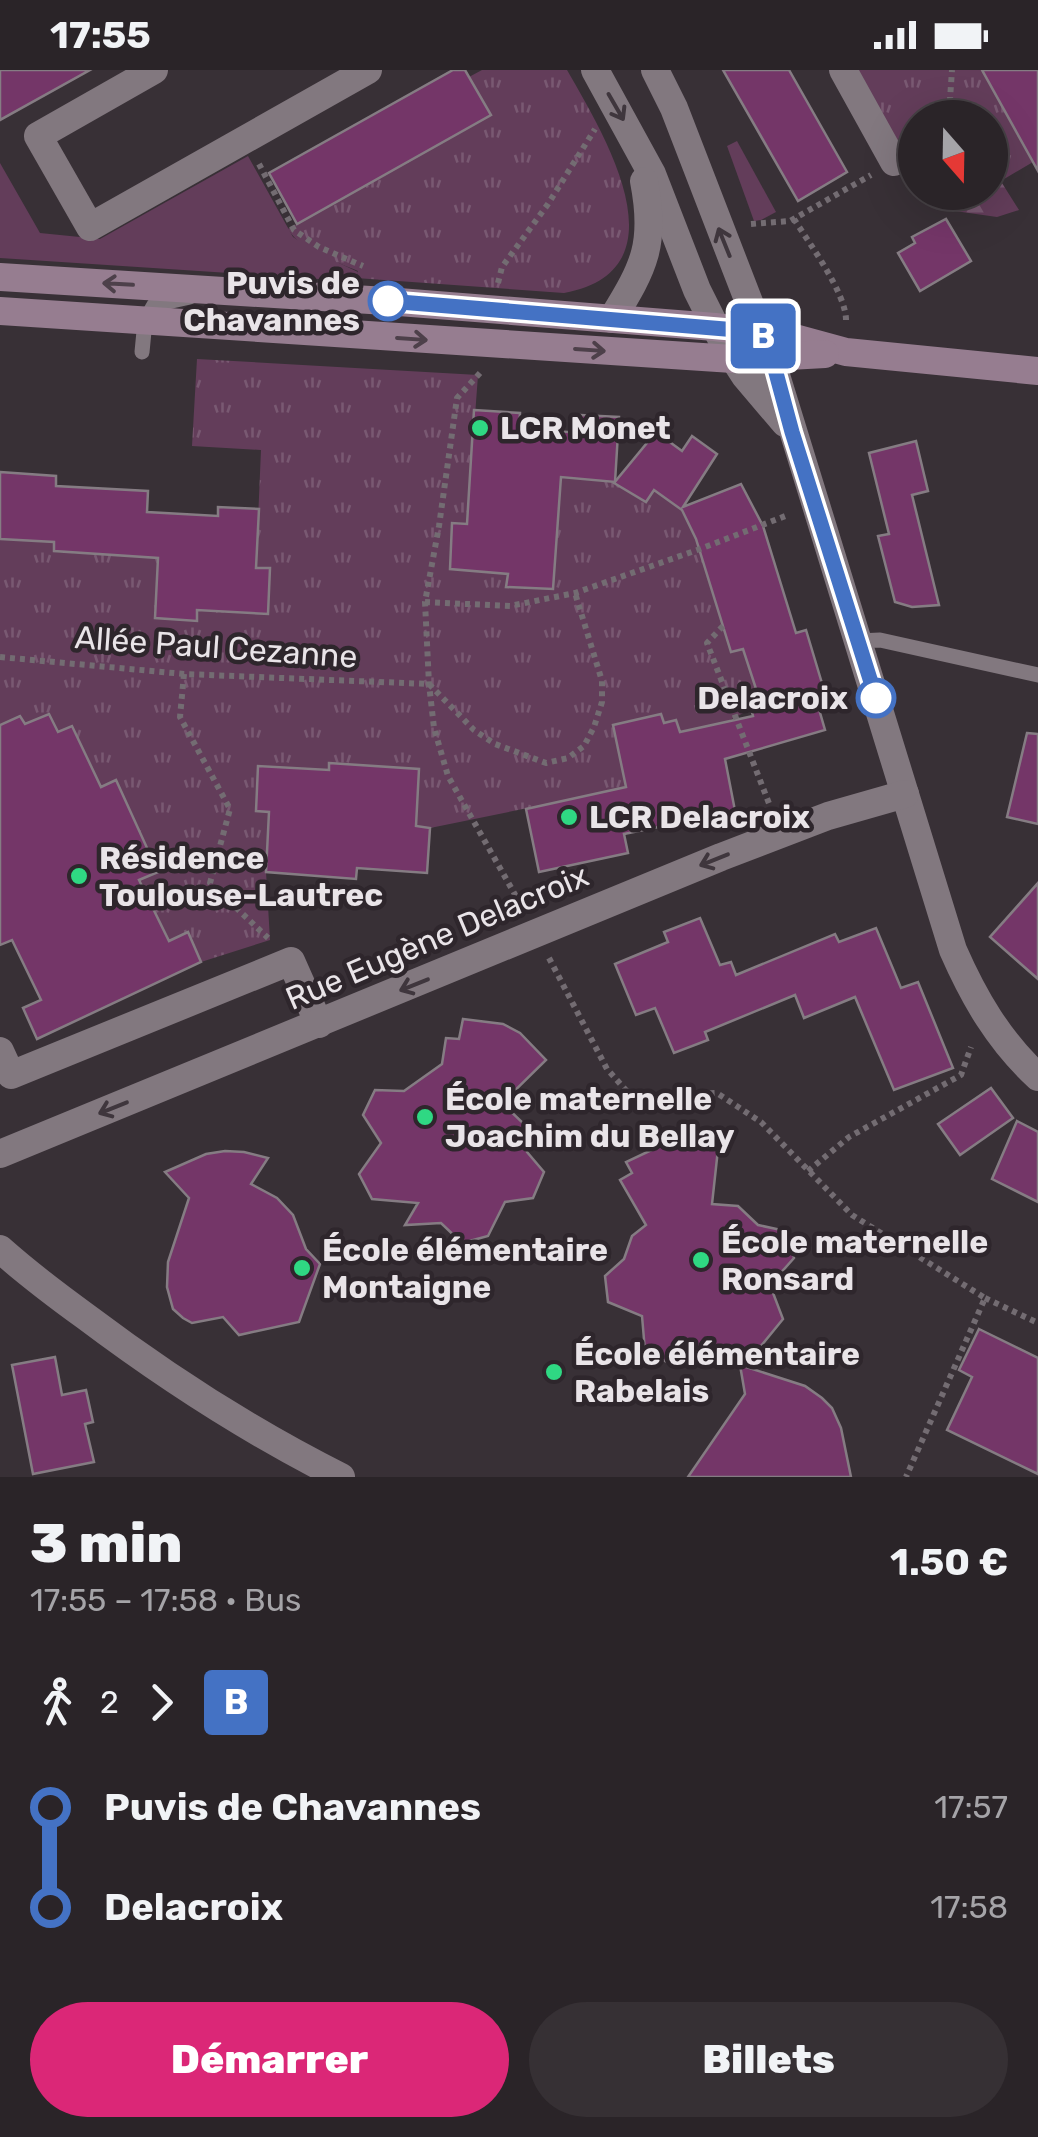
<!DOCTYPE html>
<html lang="fr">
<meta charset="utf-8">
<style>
body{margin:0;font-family:Rubik,sans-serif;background:#363034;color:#f1f3f6;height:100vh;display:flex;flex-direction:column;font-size:38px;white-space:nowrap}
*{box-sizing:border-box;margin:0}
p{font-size:32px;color:#a5a4a8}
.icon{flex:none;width:55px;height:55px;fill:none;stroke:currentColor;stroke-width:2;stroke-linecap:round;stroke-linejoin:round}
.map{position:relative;height:1407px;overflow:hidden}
.drawer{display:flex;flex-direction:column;background:#2a2428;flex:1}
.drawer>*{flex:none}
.badge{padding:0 20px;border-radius:8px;font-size:35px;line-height:65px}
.needle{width:65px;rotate:160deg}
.tools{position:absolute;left:898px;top:30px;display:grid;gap:20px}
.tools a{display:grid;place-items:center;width:110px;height:110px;border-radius:50%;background:#2a2428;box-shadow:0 10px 40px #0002,0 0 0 2px #464145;font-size:50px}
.map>.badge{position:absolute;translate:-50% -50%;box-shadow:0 0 0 5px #fff}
.legs{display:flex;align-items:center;gap:15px;height:110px;padding:0 30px;font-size:32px}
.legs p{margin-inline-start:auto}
.summary{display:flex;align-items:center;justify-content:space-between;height:170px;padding:0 30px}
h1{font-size:55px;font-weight:800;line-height:75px}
.action{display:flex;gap:20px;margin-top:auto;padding:20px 30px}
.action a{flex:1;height:115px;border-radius:60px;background:#db2777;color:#fff;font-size:40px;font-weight:800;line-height:115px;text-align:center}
.action a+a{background:#363034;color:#f1f3f6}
ul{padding:0 30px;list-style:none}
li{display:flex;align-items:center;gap:35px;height:100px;font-size:38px}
li i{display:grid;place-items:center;width:15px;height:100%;margin:0 12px;background:currentColor}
li i::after{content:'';width:25px;height:25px;margin:-12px;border:8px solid;border-radius:50%;background:#2a2428}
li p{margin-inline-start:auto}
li:first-child i{background:linear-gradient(#0000 50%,currentColor 0)}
li:last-child i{background:linear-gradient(currentColor 50%,#0000 0)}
.status{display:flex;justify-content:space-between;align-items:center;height:70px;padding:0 50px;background:#2a2428;direction:ltr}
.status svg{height:28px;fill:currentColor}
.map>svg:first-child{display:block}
</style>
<div class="status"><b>17:55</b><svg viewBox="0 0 49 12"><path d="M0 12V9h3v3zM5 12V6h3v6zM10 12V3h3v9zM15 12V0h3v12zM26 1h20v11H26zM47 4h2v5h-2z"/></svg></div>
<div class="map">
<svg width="1038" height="1407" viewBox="0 0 1038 1407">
<defs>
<pattern id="forest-firs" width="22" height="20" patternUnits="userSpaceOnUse" patternTransform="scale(2.5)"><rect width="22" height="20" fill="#633d5a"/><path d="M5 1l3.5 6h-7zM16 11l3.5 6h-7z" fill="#795972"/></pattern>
<pattern id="park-tufts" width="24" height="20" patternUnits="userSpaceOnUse" patternTransform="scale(2.5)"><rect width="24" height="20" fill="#633d5a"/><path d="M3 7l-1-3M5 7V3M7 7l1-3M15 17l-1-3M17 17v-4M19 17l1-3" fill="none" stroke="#795972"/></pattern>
</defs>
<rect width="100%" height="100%" fill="#383036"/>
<!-- grass -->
<g fill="#633d5a">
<path d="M737,71L776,142L761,150L754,151L727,76Z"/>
<path d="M248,86L293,167L318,183L358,202L356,208L349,211L0,188V93L40,163L100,169Z"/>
</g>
<!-- forest -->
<path fill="url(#forest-firs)" d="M990,94L1019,140L997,147L948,140L933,123L990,122Z"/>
<!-- park -->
<g fill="url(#park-tufts)">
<path d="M482,0H567C603,63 688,200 564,223L356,208L358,201C335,191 301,181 288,159L490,45L469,7Z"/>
<path d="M857,0H982L1033,92L994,115L990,113V48H915V96L912,98Z"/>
<path d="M197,289L478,305L467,454H452L450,499L508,504L507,517L552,519L561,407L607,412L612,409L620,412V417L646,432L654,420L678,437L684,436L690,447L686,449L698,474L731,581L743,579L760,631L750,634L751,639L726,652L680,662L676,651L664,653L661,644L613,655L626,718L430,758L416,756L419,699L330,693L329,700L259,696L256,740L269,742L266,802L270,870L201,892L188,863L169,871L139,810L158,802L144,771L121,781L130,740L116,710L98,719L87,686L72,656L58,662L48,644L25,654L20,646L0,655V469L54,472V482L158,488L191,550L197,540L269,498H256L261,380L192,376Z"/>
</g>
<!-- building -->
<g fill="#743668" stroke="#857c83" stroke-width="2.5">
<path d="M0,0H90L0,50Z"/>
<path d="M453,0H465L491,45L297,154L269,103Z"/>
<path d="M723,0H789L847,102L798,131Z"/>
<path d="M982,0H1038V101Z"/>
<path d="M946,149L971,191L920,221L898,183L915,173L912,167Z"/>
<path d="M474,340L520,343L519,358L580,363L581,345L619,347L615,412L561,407L553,519L506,517L508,504L450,499L452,453L467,454Z"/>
<path d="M656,362L682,381L692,366L717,384L683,437L741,414L763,456L796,563L806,560L824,620L814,622L825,660L725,689L737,751L690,760L688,751L624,764L628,783L539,802L526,739L626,717L613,655L661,644L664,653L676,650L680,662L753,646L750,634L760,631L743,579L731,582L696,469L682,440L654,420L646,432L614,413Z"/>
<path d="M916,371L928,421L912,425L939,535L912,537L895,532L878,466L889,464L869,383Z"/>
<path d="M0,402L56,406V416L148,421L147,442L218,446V437L259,439L256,498H270L268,544L197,540V551L155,548L158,488L54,481V472L0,469Z"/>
<path d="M49,644L58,662L72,656L101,717L116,710L158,802L139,810L169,871L188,862L201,892L37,969L23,938L41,930L12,870L0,875V655L20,646L25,654Z"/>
<path d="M1027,663L1038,664V754L1007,747Z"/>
<path d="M329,693L419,699L416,756L430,758L427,803L357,798L356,809L266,802L269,742L256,741L258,696L329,700Z"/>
<path d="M1038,813V909L990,867Z"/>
<path d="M700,848L720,895L731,892L736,905L835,864L839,872L876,858L901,918L918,912L953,998L894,1020L855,927L804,948L795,925L705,962L708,970L674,983L655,938L636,945L615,894L668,872L664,862Z"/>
<path d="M463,949L503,954L520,963L546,990L502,1033L524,1054L527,1082L544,1102L533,1128L505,1132L488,1166L462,1173L441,1153L405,1155L418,1133L372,1129L359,1104L381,1073L363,1045L375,1020L404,1021L442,994L446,968L459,969Z"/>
<path d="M991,1018L1013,1048L960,1085L938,1054Z"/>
<path d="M1017,1051L1038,1062V1132L992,1109Z"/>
<path d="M719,1070L712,1134L738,1136L758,1155L786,1161L794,1188L770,1215L783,1249L756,1282L713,1287L689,1280L669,1293L645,1281L642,1246L608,1232L605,1206L624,1189L632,1166L646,1155L620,1110L632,1103L626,1092L660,1076L683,1071Z"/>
<path d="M225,1081L244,1082L268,1088L251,1114L277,1128L293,1145L306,1179L320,1194L299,1252L239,1265L223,1247L192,1253L183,1248L173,1239L167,1217L168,1192L189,1128L165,1102L206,1084Z"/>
<path d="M979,1259L1038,1288V1404L947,1360L972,1307L959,1300Z"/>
<path d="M55,1287L62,1325L86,1320L93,1352L85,1354L94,1392L33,1404L12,1295Z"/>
<path d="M740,1295L805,1316L822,1328L832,1338L841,1358L851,1407H688L745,1324Z"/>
</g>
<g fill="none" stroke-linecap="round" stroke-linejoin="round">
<!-- path -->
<g stroke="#736c72" stroke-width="6" stroke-dasharray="5 5" stroke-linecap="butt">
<path d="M942,48L949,44L952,0"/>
<path d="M259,94L294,160L319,177L363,196"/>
<path d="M794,149C809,173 846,223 846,250"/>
<path d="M751,154L790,151L871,105"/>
<path d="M498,213L502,197L548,134L595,59"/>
<path d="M480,303L457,328L439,456L425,532L429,614L434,658L448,706L522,837"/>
<path d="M425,532L510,536L575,523L700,479L788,445"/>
<path d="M723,556L707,573L770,736"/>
<path d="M0,587L184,604L429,614L474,660L495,674L546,693L568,688L584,676L594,657L602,632V611L575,523"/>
<path d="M184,604L180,647L230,739L210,813L268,868"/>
<path d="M549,888L607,999L631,1026L717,1023L761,1052L852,1145L985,1228L906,1407"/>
<path d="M808,1101L849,1067L961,1005L971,977"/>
<path d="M985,1228L1038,1253"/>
</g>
<!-- service -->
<g stroke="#82787f" stroke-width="15">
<path d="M142,282L145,251L154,235L190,227"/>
<path d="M858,571L880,570L1038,605"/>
</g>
<!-- minor -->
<g stroke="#82787f" stroke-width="28">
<path d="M154,0L38,66L90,157L368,0"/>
<path d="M595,0L652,104L697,220L723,272L745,306L785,353"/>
<path d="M655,0L674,38L771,289L953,880C974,928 999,971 1038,1007"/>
<path d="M843,0L894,92"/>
<path d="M612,249C645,196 656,173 644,111"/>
<path d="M0,981L11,1005L291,891L319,954"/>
<path d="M0,1084L721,787L828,746L905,724"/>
<path d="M0,1179C27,1203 56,1225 85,1246C166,1307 251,1362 341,1407"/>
</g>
<!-- secondary -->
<g stroke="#967d90" stroke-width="28">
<path d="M0,207L386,231L715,257L791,267L846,282L1038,301"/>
<path d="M0,241L733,289L825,284"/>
</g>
</g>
<!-- one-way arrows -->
<defs><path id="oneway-shaft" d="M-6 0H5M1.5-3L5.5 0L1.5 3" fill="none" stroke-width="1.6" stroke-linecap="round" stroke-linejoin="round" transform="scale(2.5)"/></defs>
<g stroke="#3f363d">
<use href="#oneway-shaft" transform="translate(616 37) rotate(60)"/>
<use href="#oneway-shaft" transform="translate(724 172) rotate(-112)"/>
<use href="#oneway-shaft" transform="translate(714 790) rotate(158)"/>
<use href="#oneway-shaft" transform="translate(414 915) rotate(158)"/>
<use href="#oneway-shaft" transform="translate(113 1038) rotate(158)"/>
</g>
<g stroke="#4d404a">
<use href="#oneway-shaft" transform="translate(118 214) rotate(-177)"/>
<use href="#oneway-shaft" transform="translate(412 269) rotate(4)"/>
<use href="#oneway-shaft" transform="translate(590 280) rotate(4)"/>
</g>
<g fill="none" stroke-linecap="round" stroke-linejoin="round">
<defs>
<path id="line-1" d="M388,231L761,262L772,288L792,362L876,628"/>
</defs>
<!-- line-1 casing -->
<use href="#line-1" stroke="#fff" stroke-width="22"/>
<!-- line-1 -->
<use href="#line-1" stroke="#4472c4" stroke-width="15"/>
</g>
<!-- markers -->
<g fill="#fff" stroke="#4472c4" stroke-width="5">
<circle cx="388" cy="231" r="18"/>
<circle cx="876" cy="628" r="18"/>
</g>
<g fill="#2fd883" stroke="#2e262c" stroke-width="4">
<circle cx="480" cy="358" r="10"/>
<circle cx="569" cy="747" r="10"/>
<circle cx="79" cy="806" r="10"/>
<circle cx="425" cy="1047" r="10"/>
<circle cx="701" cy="1190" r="10"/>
<circle cx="302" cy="1198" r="10"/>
<circle cx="554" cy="1302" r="10"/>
</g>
<g text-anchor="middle" stroke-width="9" stroke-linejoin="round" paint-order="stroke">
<!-- stop labels -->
<g font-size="32" font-weight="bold" fill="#e9e4e8" stroke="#2e262c" text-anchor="end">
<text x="360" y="224">Puvis de<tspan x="360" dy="37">Chavannes</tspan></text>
<text x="848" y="639">Delacroix</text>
</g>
<!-- poi labels -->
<g font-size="32" font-weight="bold" fill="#e9e4e8" stroke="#2e262c" text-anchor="start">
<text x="500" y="369">LCR Monet</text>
<text x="589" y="758">LCR Delacroix</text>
<text x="99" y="799">Résidence<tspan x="99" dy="37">Toulouse-Lautrec</tspan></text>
<text x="445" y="1040">École maternelle<tspan x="445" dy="37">Joachim du Bellay</tspan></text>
<text x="721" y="1183">École maternelle<tspan x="721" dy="37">Ronsard</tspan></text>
<text x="322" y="1191">École élémentaire<tspan x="322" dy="37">Montaigne</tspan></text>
<text x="574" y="1295">École élémentaire<tspan x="574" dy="37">Rabelais</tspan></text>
</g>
<!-- street labels -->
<g font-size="32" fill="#e9e4e8" stroke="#2e262c">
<text transform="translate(216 577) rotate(4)" y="11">Allée Paul Cezanne</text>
<text transform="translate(437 867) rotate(-23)" y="11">Rue Eugène Delacroix</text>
</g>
</g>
</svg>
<div class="tools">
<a><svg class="needle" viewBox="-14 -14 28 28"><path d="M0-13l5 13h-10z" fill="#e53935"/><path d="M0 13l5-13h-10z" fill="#a5a4a8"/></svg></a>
</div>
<b class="badge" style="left:763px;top:266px;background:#4472c4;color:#fff">B</b>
</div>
<section class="drawer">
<div class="summary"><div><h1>3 min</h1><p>17:55 – 17:58 · Bus</p></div><b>1.50 €</b></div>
<div class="legs"><svg class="icon" aria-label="walk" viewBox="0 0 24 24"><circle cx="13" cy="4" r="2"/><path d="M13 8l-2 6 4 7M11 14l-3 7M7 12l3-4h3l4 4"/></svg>2<svg class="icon" aria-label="forward" viewBox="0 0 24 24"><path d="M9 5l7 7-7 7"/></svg><b class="badge" style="background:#4472c4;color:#fff">B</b></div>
<ul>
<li><i style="color:#4472c4"></i><b>Puvis de Chavannes</b><p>17:57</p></li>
<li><i style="color:#4472c4"></i><b>Delacroix</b><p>17:58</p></li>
</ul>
<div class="action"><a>Démarrer</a><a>Billets</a></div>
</section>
